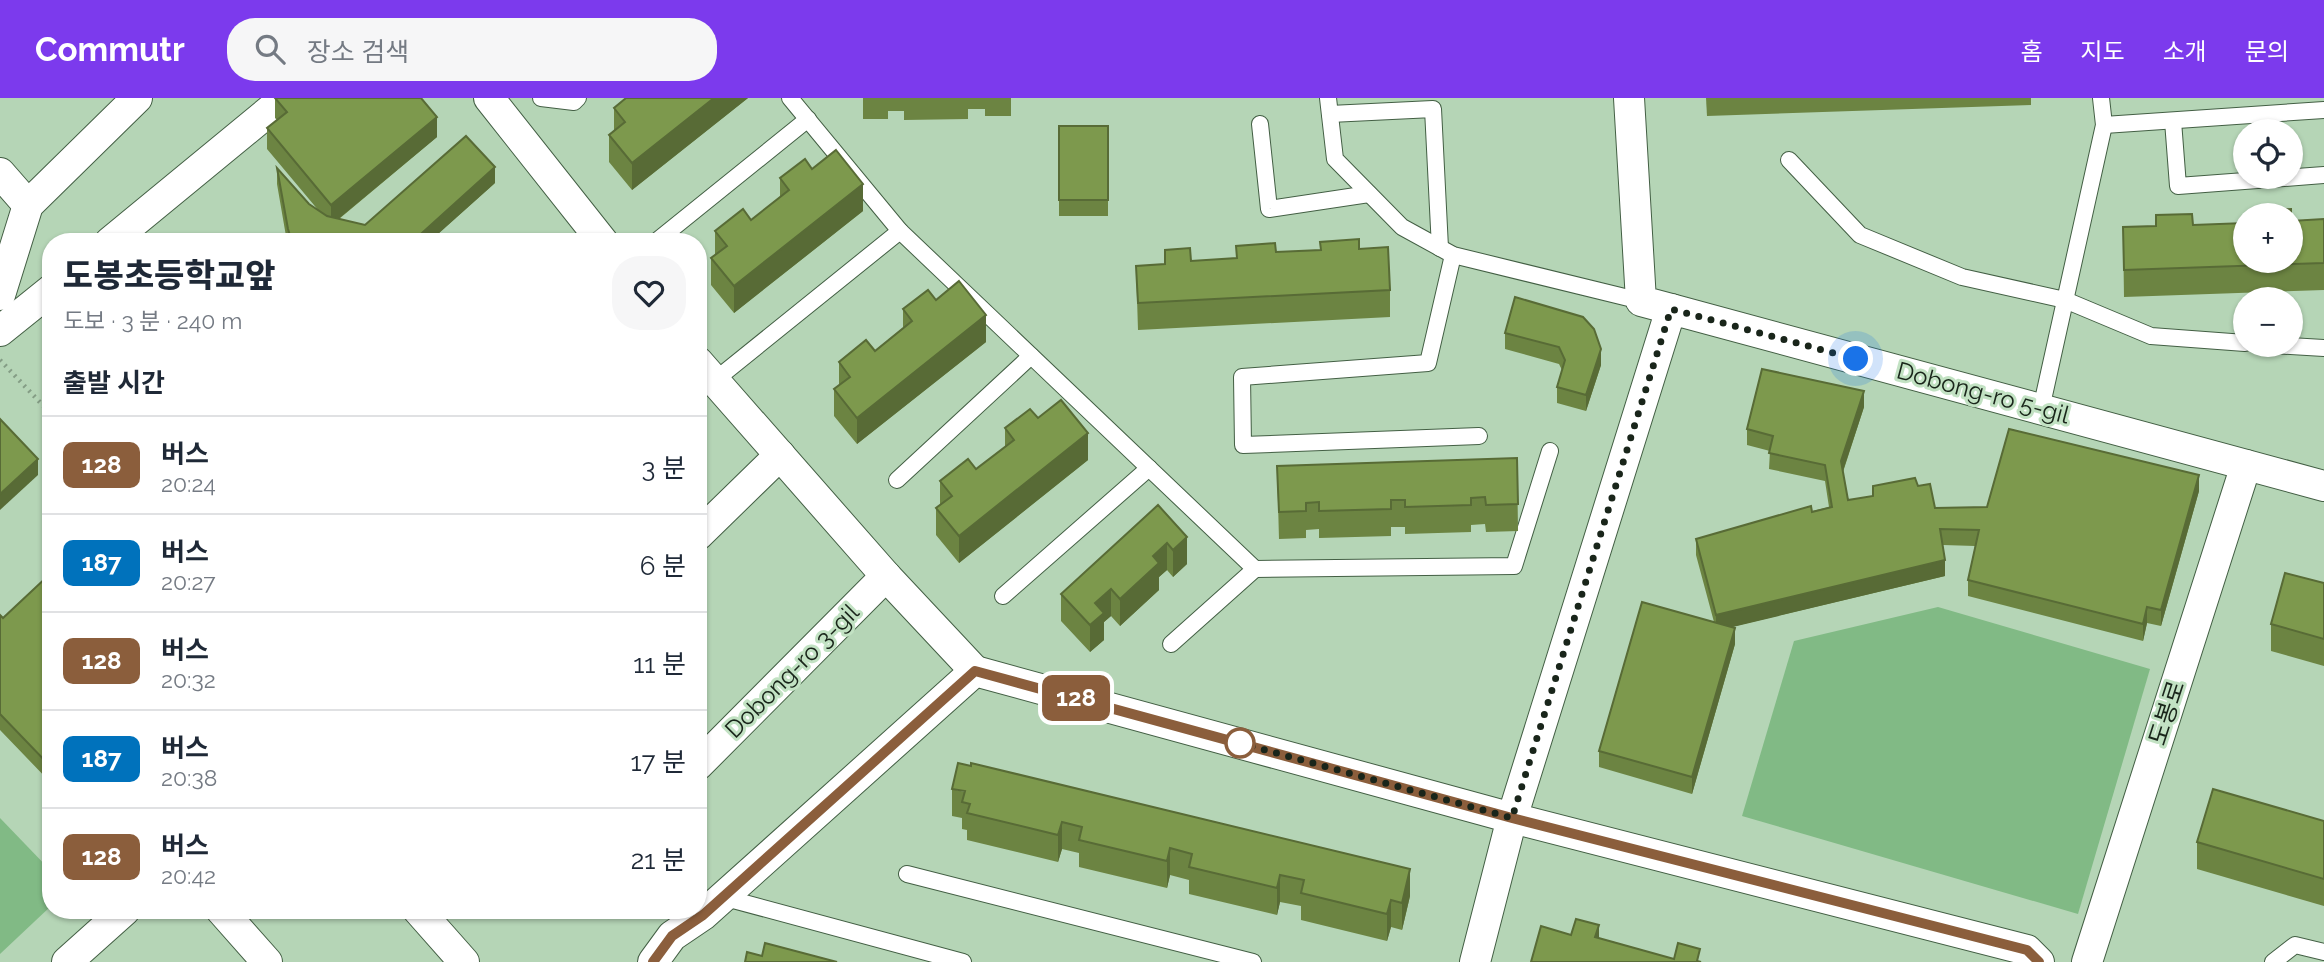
<!DOCTYPE html>
<html lang="ko">
<meta charset="utf-8">
<style>
body{margin:0;font-family:Raleway,"Noto Sans KR",sans-serif;background:#f6f6f7;color:#1f2937;height:100vh;display:flex;flex-direction:column;font-size:26px;white-space:nowrap}
*{box-sizing:border-box;margin:0}
p{font-size:23px;color:#747a83}
.icon{flex:none;width:38px;height:38px;fill:none;stroke:currentColor;stroke-width:2;stroke-linecap:round;stroke-linejoin:round}
.map{position:relative;flex:1;overflow:hidden}
.side{position:absolute;left:42px;top:135px;width:665px;height:686px;display:flex;flex-direction:column;background:#fff;border-radius:28px;box-shadow:0 2px 5px #0004}
.side>*{flex:none}
.badge{padding:0 14px;border-radius:10px;font-size:24px;line-height:46px}
.controls{position:absolute;left:2233px;top:21px;display:grid;gap:14px}
.controls a{display:grid;place-items:center;width:70px;height:70px;border-radius:50%;background:#fff;box-shadow:0 2px 5px #0004;font-size:35px}
.you{position:absolute;width:35px;height:35px;margin:-18px;border:5px solid #fff;border-radius:50%;background:#1a73e8;box-shadow:0 0 0 10px #1a73e833}
.map>.badge{position:absolute;translate:-50% -50%;box-shadow:0 0 0 4px #fff}
h2{padding:0 21px;font-size:26px;line-height:63px}
.round{display:grid;place-items:center;flex:none;width:74px;height:74px;border-radius:28px;background:#f6f6f7}
.summary{display:flex;align-items:center;justify-content:space-between;height:119px;padding:0 21px}
h1{font-size:33px;font-weight:800;line-height:52px}
ul{padding:0;list-style:none}
li{display:flex;align-items:center;gap:21px;height:98px;padding:0 21px;border-top:2px solid #e0e1e3}
li div{flex:1}
li b{display:block;font-size:26px}
li em{font-style:normal}
li .badge{min-width:77px;font-weight:700;text-align:center}
header{display:flex;align-items:center;gap:42px;box-sizing:border-box;height:98px;padding:0 35px;background:#7c3aed;color:#fff}
header strong{font-size:33px}
nav{display:flex;gap:38px;margin-inline-start:auto;font-size:24px}
.search{width:490px;height:63px;background:#f6f6f7;display:flex;align-items:center;gap:18px;box-sizing:border-box;padding:0 24px;border-radius:28px;color:#747a83;font-size:26px}
.map>svg:first-child{display:block}
</style>
<header>
<strong>Commutr</strong>
<div class="search"><svg class="icon" aria-label="search" viewBox="0 0 24 24"><circle cx="10" cy="10" r="6"/><path d="M15 15l6 6"/></svg>장소 검색</div>
<nav><a>홈</a><a>지도</a><a>소개</a><a>문의</a></nav>
</header>
<div class="map">
<svg width="2324" height="864" viewBox="0 0 2324 864">
<rect width="100%" height="100%" fill="#b5d5b6"/>
<!-- green -->
<g fill="#81ba85">
<path d="M1938,509L2150,571L2078,816L1742,718L1794,543Z"/>
<path d="M0,720L51,773V808L0,856Z"/>
</g>
<g fill="none" stroke-linecap="round" stroke-linejoin="round">
<defs>
<g id="lane">
<path d="M541,0L574,4L578,0"/>
<path d="M790,0L900,133L1255,471L1514,468L1550,353"/>
<path d="M1328,0L1335,61L1402,129L1453,157L1641,203"/>
<path d="M1330,16L1433,11L1440,150"/>
<path d="M2173,23L2178,88L2324,77"/>
<path d="M1260,26L1269,111L1369,96"/>
<path d="M2104,27L2324,12"/>
<path d="M1789,62L1860,137L1962,179L2065,202L2151,238L2245,245"/>
<path d="M658,142L808,21"/>
<path d="M1453,157L1428,265L1242,279L1243,347L1479,338"/>
<path d="M2273,247L2324,250"/>
<path d="M714,283L900,133"/>
<path d="M2041,311L2104,27L2101,0"/>
<path d="M897,382L1031,258"/>
<path d="M1003,498L1149,370"/>
<path d="M1171,546L1255,471"/>
<path d="M907,776L1253,864"/>
<path d="M722,799L963,864"/>
<path d="M2273,864L2295,847L2324,854"/>
</g>
<g id="street">
<path d="M489,0L603,144"/>
<path d="M1629,0L1641,203L1671,211"/>
<path d="M0,75L28,107"/>
<path d="M110,144L285,0"/>
<path d="M0,197L28,107L137,0"/>
<path d="M0,233L51,192"/>
<path d="M698,264L886,478L975,573"/>
<path d="M698,437L780,357"/>
<path d="M698,667L886,478"/>
<path d="M221,812L267,864"/>
<path d="M418,812L464,864"/>
<path d="M67,864L125,812"/>
<path d="M653,864L672,838L703,817L975,573L1512,720L2027,852L2039,864"/>
<path d="M1475,864L1512,720L1671,211L2324,388"/>
<path d="M2087,864L2246,367"/>
</g>
</defs>
<!-- lane casing -->
<use href="#lane" stroke="#435f44" stroke-width="18"/>
<!-- street casing -->
<use href="#street" stroke="#435f44" stroke-width="32"/>
<!-- path -->
<path stroke="#849d85" stroke-width="4.5" stroke-dasharray="2 5" stroke-linecap="butt" d="M0,262L51,316"/>
<!-- lane -->
<use href="#lane" stroke="#fff" stroke-width="16"/>
<!-- street -->
<use href="#street" stroke="#fff" stroke-width="30"/>
</g>
<!-- wall -->
<g fill="#6c8442">
<path d="M275,0L437,39L339,121L365,127L495,85L429,144H287L277,86V70L309,106L319,113L267,51V30L277,22L275,20Z"/>
<path d="M748,0L632,92L609,64V37L614,34V10Z"/>
<path d="M863,0H1011V18H985V11H968V21L904,22V13H888V21H863Z"/>
<path d="M1706,0H2031V7L1707,18Z"/>
<rect x="1059" y="28" width="49" height="90"/>
<path d="M812,71L863,113L734,215L711,187V160L715,157V133L751,122L780,99V80Z"/>
<path d="M2156,117L2193,127L2324,121V192L2124,199L2123,129L2156,128Z"/>
<path d="M1236,148L1276,154L1359,151L1390,192V219L1138,232L1136,168L1165,166V152L1191,163L1236,160Z"/>
<path d="M936,202L986,244L857,346L834,318V291L839,288V264L875,253L903,230V211Z"/>
<path d="M1594,231L1601,267L1586,313L1557,305V289L1562,272L1559,266L1505,251V235Z"/>
<path d="M1864,309L1843,374L1848,402L1873,398L1918,388L1935,410L1987,409L2199,393L2161,528L2147,525L2143,543L1968,498V482L1975,448L1943,447L1945,478L1731,529L1735,546L1692,696L1599,669V653L1714,524L1696,457V441L1829,409L1825,383L1769,371L1770,353L1747,347V331Z"/>
<path d="M1038,320L1088,362L959,465L936,437V410L940,407V383L976,371L1005,349V330Z"/>
<path d="M1517,360L1518,433L1486,434L1485,426L1471,427V434L1405,436V429H1391V438L1319,440V431L1306,432V440L1279,441L1277,368Z"/>
<path d="M1158,407L1187,466L1173,479L1167,472L1159,479V492L1120,528L1111,518L1104,524V542L1090,554L1061,523V496Z"/>
<path d="M51,475V685L0,632V517L3,520Z"/>
<path d="M2324,485V568L2271,553V526Z"/>
<path d="M952,691L1410,798L1402,832L1391,829L1387,843L1301,822V808L1280,804L1277,817L1189,796V782L1170,777L1167,790L1079,769V755L1062,751L1058,764L967,742V732L962,731V720L952,718Z"/>
<path d="M2324,723V808L2197,771V744Z"/>
</g>
<!-- shaded-wall -->
<g fill="#586b36">
<path d="M714,0H748L632,92V65Z"/>
<path d="M437,19V39L331,127V107Z"/>
<path d="M495,69V85L429,144H412Z"/>
<path d="M863,86V113L734,215V188Z"/>
<path d="M986,217V244L857,346V320Z"/>
<path d="M1601,251V267L1586,313V297Z"/>
<path d="M1864,293V309L1841,379V363Z"/>
<path d="M1088,335V362L959,465V438Z"/>
<path d="M38,361V377L0,412V396Z"/>
<path d="M2199,377V393L2161,528V512Z"/>
<path d="M1187,439V466L1173,479V452Z"/>
<path d="M1167,445V472L1159,479V492L1120,528V501L1153,458Z"/>
<path d="M1945,462V478L1716,533V517Z"/>
<path d="M1111,491V518L1104,524V542L1090,554V527L1095,505Z"/>
<path d="M2147,509V525L2143,543V526Z"/>
<path d="M1735,530V546L1692,696V679Z"/>
<path d="M1062,724V751L1058,764V737Z"/>
<path d="M1170,750V777L1167,790V763Z"/>
<path d="M1410,771V798L1402,832V805Z"/>
<path d="M1280,777V804L1277,817V790Z"/>
<path d="M1391,802V829L1387,843V816Z"/>
<path d="M1599,827V854L1595,839Z"/>
</g>
<!-- building -->
<g fill="#7d994d" stroke="#586b36" stroke-width="2">
<path d="M275,0H421L437,19L331,107L267,30L287,14Z"/>
<path d="M626,0H714L632,65L609,37L625,24L614,10Z"/>
<rect x="1059" y="28" width="49" height="74"/>
<path d="M466,38L495,69L412,144H292L288,131L277,70L309,106L327,118L365,127Z"/>
<path d="M836,52L863,86L734,188L711,160L727,148L715,133L743,111L751,122L789,92L780,80L805,61L812,71Z"/>
<path d="M2291,111V123L2324,121V165L2124,172L2123,129L2156,128V117L2192,116L2193,127L2245,125V163H2291V117H2258V112Z"/>
<path d="M535,137L541,144H528Z"/>
<path d="M1359,141V151L1388,149L1390,192L1138,205L1136,168L1165,166V152L1190,150L1191,163L1237,160L1236,148L1275,145L1276,154L1321,152L1320,144Z"/>
<path d="M959,183L986,217L857,320L834,291L850,279L839,264L866,242L875,253L912,223L903,211L928,192L936,202Z"/>
<path d="M1515,199L1583,219L1594,231L1601,251L1586,297L1557,289L1565,262L1559,249L1505,235Z"/>
<path d="M1762,271L1864,293L1841,363L1848,402L1873,398V388L1915,380L1918,388L1930,386L1935,410L1987,409L2009,331L2199,377L2161,512L2147,509L2143,526L1968,482L1979,432L1940,431L1945,462L1716,517L1696,441L1811,408L1812,414L1832,409L1825,367L1769,355L1773,338L1747,331Z"/>
<path d="M1061,302L1088,335L959,438L936,410L952,398L940,383L968,361L976,371L1014,342L1005,330L1030,311L1038,320Z"/>
<path d="M0,321L38,361L0,396Z"/>
<path d="M1517,360L1518,406L1486,407L1485,399L1471,400V407L1405,409V402H1391V411L1319,413V404L1306,405V413L1279,414L1277,368Z"/>
<path d="M1158,407L1187,439L1173,452L1167,445L1153,458L1159,465L1120,501L1111,491L1095,505L1104,515L1090,527L1061,496Z"/>
<path d="M51,475V669L0,616V517L3,520Z"/>
<path d="M2285,475L2324,485V541L2271,526Z"/>
<path d="M1642,504L1735,530L1692,679L1599,653Z"/>
<path d="M958,665L971,668V665L1410,771L1402,805L1391,802L1387,816L1301,795L1304,782L1280,777L1277,790L1189,769L1192,756L1170,750L1167,763L1079,742L1082,729L1062,724L1058,737L967,715L970,706L962,704L965,693L952,691Z"/>
<path d="M2213,691L2324,723V781L2197,744Z"/>
<path d="M1576,821L1599,827L1595,839L1674,861L1678,845L1700,851L1697,863L1701,864H1531L1541,828L1571,837Z"/>
<path d="M765,845L837,864H745L747,854L762,858Z"/>
</g>
<g fill="none" stroke-linecap="round" stroke-linejoin="round">
<defs>
<path id="line" d="M653,864L672,838L703,817L975,573L1512,720L2027,852L2039,864"/>
</defs>
<!-- line casing -->
<use href="#line" stroke="#fff" stroke-width="16"/>
<!-- line -->
<use href="#line" stroke="#8b5e3c" stroke-width="10"/>
<!-- walk -->
<path stroke="#19251a" stroke-width="7" stroke-dasharray="0 12.6" d="M1240,645L1512,720L1671,211L1856,261"/>
</g>
<!-- markers -->
<circle fill="#fff" stroke="#8b5e3c" stroke-width="3.5" cx="1240" cy="645" r="14"/>
<g text-anchor="middle" stroke-width="6" stroke-linejoin="round" paint-order="stroke">
<!-- street labels -->
<g font-size="24" fill="#19251a" stroke="#c2e2c3">
<text transform="translate(1983 295) rotate(15)" y="8">Dobong-ro 5-gil</text>
<text transform="translate(792 573) rotate(-45)" y="8">Dobong-ro 3-gil</text>
<text transform="translate(2167 615) rotate(-72)" y="8">도봉로</text>
</g>
</g>
</svg>
<div class="controls">
<a><svg class="icon" aria-label="locate" viewBox="0 0 24 24"><circle cx="12" cy="12" r="6"/><path d="M12 2v4M12 18v4M2 12h4M18 12h4"/></svg></a>
<a>+</a>
<a>−</a>
</div>
<div class="you" style="left:1856px;top:261px"></div>
<b class="badge" style="left:1076px;top:600px;background:#8b5e3c;color:#fff">128</b>
<section class="side">
<div class="summary"><div><h1>도봉초등학교앞</h1><p>도보 · 3 분 · 240 m</p></div><a class="round"><svg class="icon" aria-label="heart" viewBox="0 0 24 24"><path d="M12 20l-8-8c-3-5 5-10 8-4 3-6 11-1 8 4z"/></svg></a></div>
<h2>출발 시간</h2>
<ul>
<li><span class="badge" style="background:#8b5e3c;color:#fff">128</span><div><b>버스</b><p>20:24</p></div><em>3 분</em></li>
<li><span class="badge" style="background:#0072bc;color:#fff">187</span><div><b>버스</b><p>20:27</p></div><em>6 분</em></li>
<li><span class="badge" style="background:#8b5e3c;color:#fff">128</span><div><b>버스</b><p>20:32</p></div><em>11 분</em></li>
<li><span class="badge" style="background:#0072bc;color:#fff">187</span><div><b>버스</b><p>20:38</p></div><em>17 분</em></li>
<li><span class="badge" style="background:#8b5e3c;color:#fff">128</span><div><b>버스</b><p>20:42</p></div><em>21 분</em></li>
</ul>
</section>
</div>
